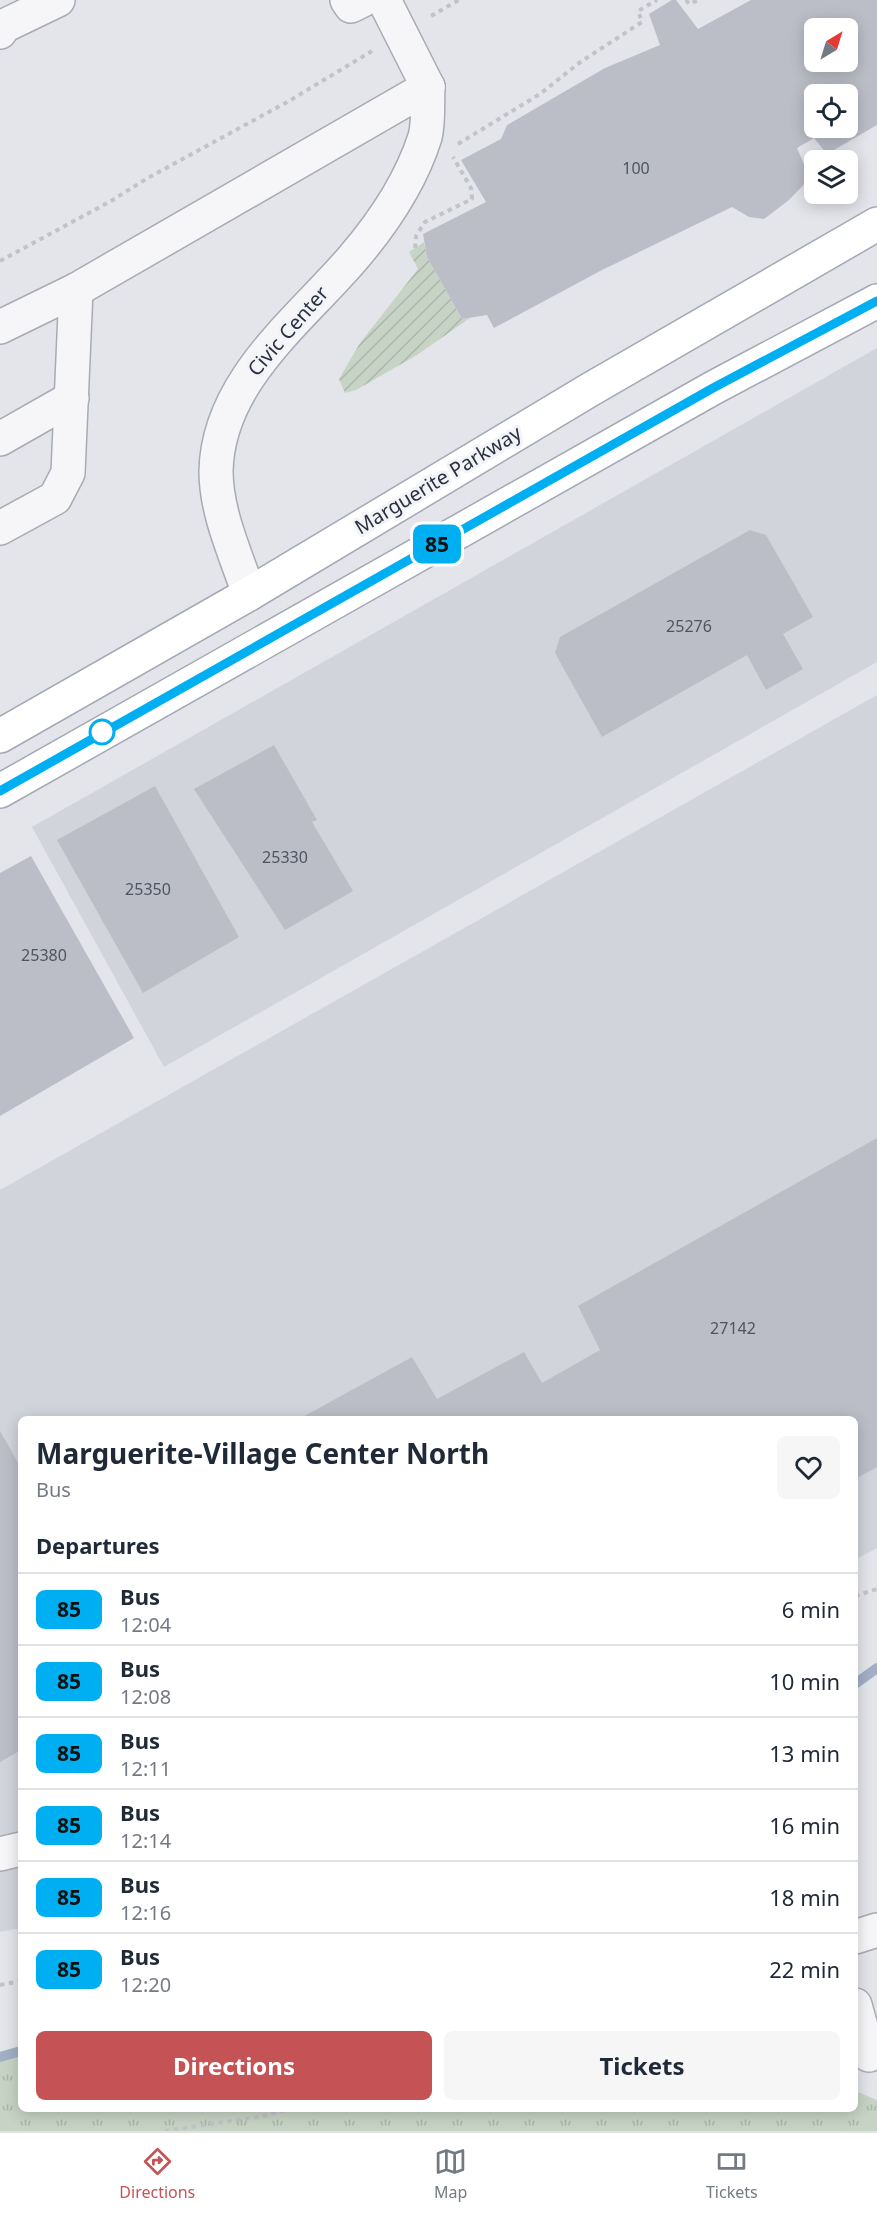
<!DOCTYPE html>
<style>
body{margin:0;font-family:"Noto Sans",sans-serif;background:#f6f6f7;color:#1f2937;height:100vh;display:flex;flex-direction:column;font-size:22px;white-space:nowrap}
*{box-sizing:border-box;margin:0}
p{font-size:20px;color:#747a83}
.icon{flex:none;width:33px;height:33px;fill:none;stroke:currentColor;stroke-width:2;stroke-linecap:round;stroke-linejoin:round}
.map{position:relative;flex:1;overflow:hidden}
.side{position:absolute;left:18px;top:1416px;width:840px;height:696px;display:flex;flex-direction:column;background:#fff;border-radius:9px;box-shadow:0 3px 15px #0003}
.side>*{flex:none}
.badge{padding:0 12px;border-radius:9px;font-size:21px;line-height:39px}
.needle{width:39px;rotate:38deg}
.controls{position:absolute;left:804px;top:18px;display:grid;gap:12px}
.controls a{display:grid;place-items:center;width:54px;height:54px;border-radius:9px;background:#fff;box-shadow:0 3px 15px #0003;font-size:30px}
.map>.badge{position:absolute;translate:-50% -50%;box-shadow:0 0 0 3px #fff}
h2{padding:0 18px;font-size:22px;line-height:54px}
.round{display:grid;place-items:center;flex:none;width:63px;height:63px;border-radius:9px;background:#f6f6f7}
.head{display:flex;align-items:center;justify-content:space-between;height:102px;padding:0 18px}
h1{font-size:28px;font-weight:700;line-height:45px}
.cta{display:flex;gap:12px;margin-top:auto;padding:12px 18px}
.cta a{flex:1;height:69px;border-radius:9px;background:#c55356;color:#fff;font-size:24px;font-weight:700;line-height:69px;text-align:center}
.cta a+a{background:#f6f6f7;color:#1f2937}
ul{padding:0;list-style:none}
li{display:flex;align-items:center;gap:18px;height:72px;padding:0 18px;border-top:2px solid #e0e1e3}
li div{flex:1}
li b{display:block;font-size:22px}
li em{font-style:normal}
li .badge{min-width:66px;font-weight:700;text-align:center}
.tab-bar{display:flex;justify-content:space-around;align-items:center;height:84px;border-top:2px solid #e0e1e3;background:#fff;font-size:16px;color:#747a83}
.tab-bar a{display:grid;justify-items:center;gap:3px}
.tab-bar .current{color:#c55356}
.map>svg:first-child{display:block}
</style>
<div class="map">
<svg width="877" height="2131" viewBox="0 0 877 2131">
<defs>
<pattern id="grass-tufts" width="24" height="20" patternUnits="userSpaceOnUse" patternTransform="scale(1.5)"><rect width="24" height="20" fill="#c7d4c5"/><path d="M3 7l-1-3M5 7V3M7 7l1-3M15 17l-1-3M17 17v-4M19 17l1-3" fill="none" stroke="#abb6aa"/></pattern>
<pattern id="garden-furrows" width="10" height="10" patternUnits="userSpaceOnUse" patternTransform="scale(1.5)"><rect width="10" height="10" fill="#c7d4c5"/><path d="M-1 1l2-2M0 10L10 0M9 11l2-2" fill="none" stroke="#abb6aa"/></pattern>
</defs>
<rect width="100%" height="100%" fill="#e3e5ea"/>
<!-- built -->
<g fill="#d2d4dc">
<path d="M877,348V662L164,1067L32,827Z"/>
<path d="M877,695V1548L855,1560V1419H21V1928L0,1932V1190Z"/>
</g>
<!-- grass -->
<path fill="url(#grass-tufts)" d="M21,2051V2109H855V2091L877,2100V2131H0V2057Z"/>
<!-- garden -->
<path fill="url(#garden-furrows)" d="M424,242L427,257L462,319L470,318L417,355L356,390L345,393L339,379L360,343L418,269L409,252Z"/>
<g fill="none" stroke-linecap="round" stroke-linejoin="round">
<!-- stream -->
<g stroke="#a1afc7" stroke-width="10">
<path d="M855,1684L877,1668"/>
<path d="M0,2057L21,2051"/>
</g>
</g>
<!-- building -->
<g fill="#bbbec7" fill-rule="evenodd">
<path d="M672,0H676L698,29L751,0H877V125L827,154L814,138L797,148L810,178L789,200L764,219L749,217L732,207L602,270L494,328L487,315L462,319L427,257L423,234L486,202L461,160L501,139L507,125L605,68L660,45L649,14ZM814,28H848V62H814ZM814,94H848V128H814Z"/>
<path d="M750,530L766,535L813,617L783,634L803,669L766,690L747,655L602,737L555,653L560,637Z"/>
<path d="M274,745L317,820L312,822L353,891L285,930L194,789Z"/>
<path d="M155,786L239,937L143,993L57,840Z"/>
<path d="M31,856L134,1038L0,1116V873Z"/>
<path d="M877,1138V1467L855,1479V1419H299L412,1357L437,1399L524,1352L542,1383L600,1350L578,1306Z"/>
<path d="M0,1431L21,1468V1750L0,1762Z"/>
</g>
<g fill="none" stroke-linecap="round" stroke-linejoin="round">
<defs>
<g id="minor">
<path d="M347,0L351,6L363,0"/>
<path d="M384,0L428,87"/>
<path d="M0,32L4,26L58,0"/>
<path d="M0,327L76,290L428,87"/>
<path d="M0,439L72,398"/>
<path d="M0,528L55,498L68,473L76,290"/>
<path d="M249,594C236,555 216,513 216,471C218,381 299,321 353,258C383,223 411,181 425,137C429,122 427,103 428,87"/>
<path d="M0,1854L21,1849"/>
<path d="M855,1937L877,1930"/>
<path d="M855,2005L869,2055"/>
</g>
<g id="major">
<path d="M0,736L249,594L591,389L877,224"/>
<path d="M0,791L713,388L877,301"/>
</g>
</defs>
<!-- minor casing -->
<use href="#minor" stroke="#a8abb4" stroke-width="36"/>
<!-- major casing -->
<use href="#major" stroke="#a3a8b5" stroke-width="36"/>
<!-- path -->
<g stroke="#c1c3c9" stroke-width="4" stroke-dasharray="4.5 4.5" stroke-linecap="butt">
<path d="M686,0L689,4L699,0"/>
<path d="M431,16L459,0"/>
<path d="M458,144L540,94L579,63L642,22L638,11L657,0"/>
<path d="M415,248L416,236L425,222L472,199L471,188L453,157"/>
<path d="M0,261L111,201L146,179L289,101L372,51"/>
<path d="M855,1596L877,1589"/>
<path d="M0,1985L21,1981"/>
<path d="M165,2131L264,2116L289,2109"/>
</g>
<!-- minor -->
<use href="#minor" stroke="#f6f6f9" stroke-width="33"/>
<!-- major -->
<use href="#major" stroke="#fff" stroke-width="33"/>
</g>
<g fill="none" stroke-linecap="round" stroke-linejoin="round">
<defs>
<path id="line" d="M0,791L713,388L877,301"/>
</defs>
<!-- line casing -->
<use href="#line" stroke="#fff" stroke-width="14"/>
<!-- line -->
<use href="#line" stroke="#00aff2" stroke-width="9"/>
</g>
<!-- markers -->
<circle fill="#fff" stroke="#00aff2" stroke-width="3" cx="102" cy="732" r="12"/>
<g text-anchor="middle" stroke-width="6" stroke-linejoin="round" paint-order="stroke">
<!-- number labels -->
<g font-size="16" fill="#505462">
<text x="636" y="174">100</text>
<text x="689" y="632">25276</text>
<text x="285" y="863">25330</text>
<text x="148" y="895">25350</text>
<text x="44" y="961">25380</text>
<text x="733" y="1334">27142</text>
</g>
<!-- street labels -->
<g font-size="20" fill="#2c3141" stroke="#f3f4f8">
<text transform="translate(288 331) rotate(-49)" y="7">Civic Center</text>
<text transform="translate(438 480) rotate(-31)" y="7">Marguerite Parkway</text>
</g>
</g>
</svg>
<div class="controls">
<a><svg class="needle" viewBox="-14 -14 28 28"><path d="M0-13l5 13h-10z" fill="#e53935"/><path d="M0 13l5-13h-10z" fill="#747a83"/></svg></a>
<a><svg class="icon" aria-label="locate" viewBox="0 0 24 24"><circle cx="12" cy="12" r="6"/><path d="M12 2v4M12 18v4M2 12h4M18 12h4"/></svg></a>
<a><svg class="icon" aria-label="layers" viewBox="0 0 24 24"><path d="M12 4l9 5-9 5-9-5zM3 14l9 5 9-5"/></svg></a>
</div>
<b class="badge" style="left:437px;top:544px;background:#00aff2;color:#111">85</b>
<section class="side">
<div class="head"><div><h1>Marguerite-Village Center North</h1><p>Bus</p></div><a class="round"><svg class="icon" aria-label="heart" viewBox="0 0 24 24"><path d="M12 20l-8-8c-3-5 5-10 8-4 3-6 11-1 8 4z"/></svg></a></div>
<h2>Departures</h2>
<ul>
<li><span class="badge" style="background:#00aff2;color:#111">85</span><div><b>Bus</b><p>12:04</p></div><em>6 min</em></li>
<li><span class="badge" style="background:#00aff2;color:#111">85</span><div><b>Bus</b><p>12:08</p></div><em>10 min</em></li>
<li><span class="badge" style="background:#00aff2;color:#111">85</span><div><b>Bus</b><p>12:11</p></div><em>13 min</em></li>
<li><span class="badge" style="background:#00aff2;color:#111">85</span><div><b>Bus</b><p>12:14</p></div><em>16 min</em></li>
<li><span class="badge" style="background:#00aff2;color:#111">85</span><div><b>Bus</b><p>12:16</p></div><em>18 min</em></li>
<li><span class="badge" style="background:#00aff2;color:#111">85</span><div><b>Bus</b><p>12:20</p></div><em>22 min</em></li>
</ul>
<div class="cta"><a>Directions</a><a>Tickets</a></div>
</section>
</div>
<nav class="tab-bar">
<a class="current"><svg class="icon" aria-label="directions" viewBox="0 0 24 24"><path d="M12 3l9 9-9 9-9-9zM9 14v-3h6M13 9l2 2-2 2"/></svg>Directions</a>
<a><svg class="icon" aria-label="map" viewBox="0 0 24 24"><path d="M3 6l6-2 6 2 6-2v14l-6 2-6-2-6 2zM9 4v14M15 6v14"/></svg>Map</a>
<a><svg class="icon" aria-label="tickets" viewBox="0 0 24 24"><path d="M3 7h18v10H3zM15 7v10"/></svg>Tickets</a>
</nav>
